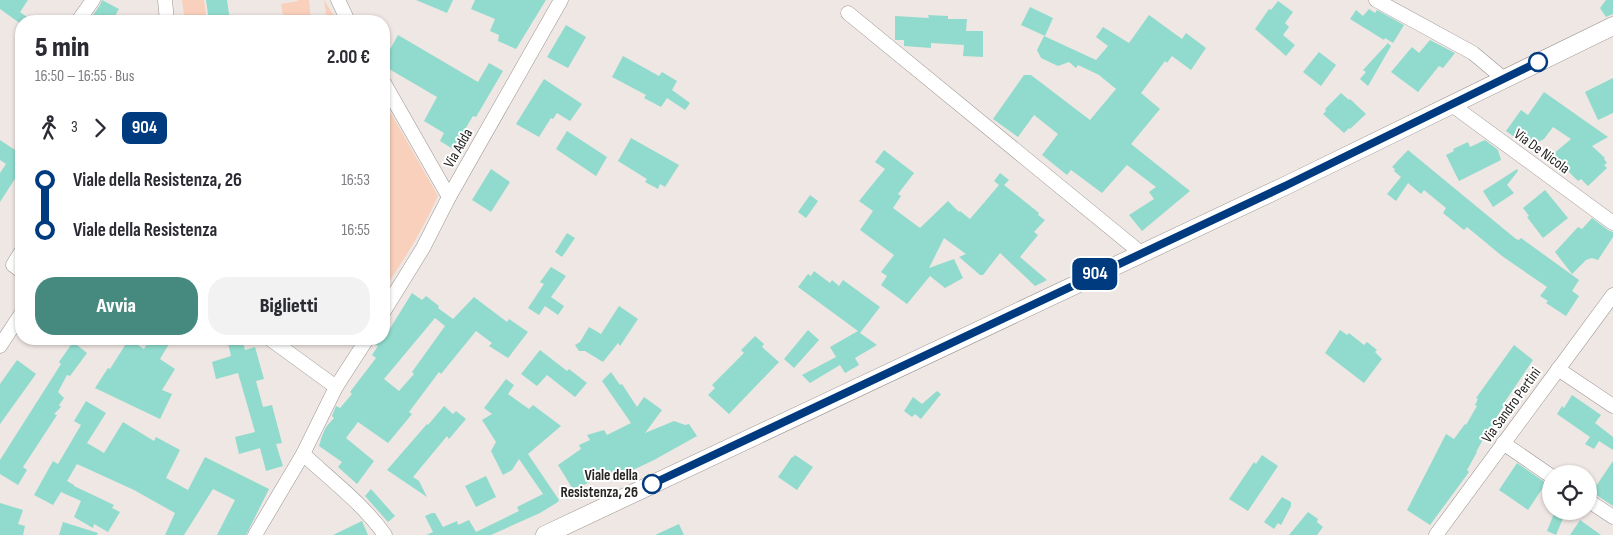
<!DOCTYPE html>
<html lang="it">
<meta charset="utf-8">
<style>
body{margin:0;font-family:"Sofia Sans Condensed",sans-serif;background:#f2f2f3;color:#2b2b33;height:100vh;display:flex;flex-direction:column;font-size:19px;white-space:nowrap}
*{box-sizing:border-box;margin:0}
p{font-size:16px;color:#7c7c81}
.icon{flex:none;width:28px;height:28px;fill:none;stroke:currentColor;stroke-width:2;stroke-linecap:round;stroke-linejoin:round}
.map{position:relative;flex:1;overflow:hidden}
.sheet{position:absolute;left:15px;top:15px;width:375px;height:330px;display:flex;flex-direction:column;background:#fff;border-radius:20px;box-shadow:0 1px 4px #0004}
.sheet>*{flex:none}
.badge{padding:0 10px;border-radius:8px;font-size:18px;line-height:32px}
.buttons{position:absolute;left:1542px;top:465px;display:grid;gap:10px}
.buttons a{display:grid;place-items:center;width:55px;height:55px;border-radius:50%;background:#fff;box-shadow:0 1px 4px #0004;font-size:25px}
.map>.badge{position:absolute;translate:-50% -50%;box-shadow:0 0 0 2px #fff}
.legs{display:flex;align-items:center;gap:8px;height:55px;padding:0 20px;font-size:16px}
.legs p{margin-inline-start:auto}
.overview{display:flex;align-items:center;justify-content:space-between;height:85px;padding:0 20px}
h1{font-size:28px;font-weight:800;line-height:38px}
.button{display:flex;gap:10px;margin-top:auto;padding:10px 20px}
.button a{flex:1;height:58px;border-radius:20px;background:#468a7f;color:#fff;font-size:20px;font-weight:800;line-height:58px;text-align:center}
.button a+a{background:#f2f2f3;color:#2b2b33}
ul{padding:0 20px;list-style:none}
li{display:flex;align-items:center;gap:18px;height:50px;font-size:19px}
li i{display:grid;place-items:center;width:8px;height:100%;margin:0 6px;background:currentColor}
li i::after{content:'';width:12px;height:12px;margin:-6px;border:4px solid;border-radius:50%;background:#fff}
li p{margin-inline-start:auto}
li:first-child i{background:linear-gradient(#0000 50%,currentColor 0)}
li:last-child i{background:linear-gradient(currentColor 50%,#0000 0)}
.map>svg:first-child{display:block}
</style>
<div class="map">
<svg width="1613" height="535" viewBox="0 0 1613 535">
<rect width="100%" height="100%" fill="#efe7e3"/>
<!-- green -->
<g fill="#f9d0bb">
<path d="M182,0H204L207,21H185Z"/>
<path d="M298,0H309L311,21H284L281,4L298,1Z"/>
<path d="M324,0L337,21H327Z"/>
<path d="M384,101L438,196C423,229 405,259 384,289Z"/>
</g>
<!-- building -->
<g fill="#90dbcd" fill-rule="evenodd">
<path d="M0,0H28L20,12L27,17L24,21H21V24L0,9Z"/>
<path d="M102,0L119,9L112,21H89L100,5Z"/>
<path d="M206,0H227L230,21H209Z"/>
<path d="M416,0H453L447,13Z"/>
<path d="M475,0H546L516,49L498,41L499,35L490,31L495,19L471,9Z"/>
<path d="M1606,0H1613V14L1606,17L1600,8Z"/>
<path d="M1278,1L1293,12L1285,23L1289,27L1283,35L1295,45L1286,56L1255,29L1269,9L1271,10Z"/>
<path d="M1030,7L1053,18L1045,36L1021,25Z"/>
<path d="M1369,9L1375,13L1377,10L1404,25L1393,43L1385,38L1384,40L1350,19L1356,10L1363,16Z"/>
<path d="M928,15L948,16V19H967L966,31H983V57L963,56L964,45L931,43V48L904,46V40H895V16L929,18Z"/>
<path d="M1149,15L1182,39L1186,33L1206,48L1191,70L1172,56L1167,63L1165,61L1141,93L1160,109L1131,144L1190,191L1142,231L1129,215L1154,199L1149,192L1156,187L1127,165L1102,193L1071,170L1067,175L1042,155L1058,134L1034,115L1018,137L993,119L1024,75H1031L1090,120L1116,89L1099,75L1078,65L1076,68L1069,62L1058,66L1041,58L1037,50L1044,36L1096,60L1108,46L1096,37L1103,27L1129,43Z"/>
<path d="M566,25L586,37L568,68L547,57Z"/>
<path d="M398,35L478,82L489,63L503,71L476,117L473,116L453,149L440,141L444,133L424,121L437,97L384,66V60Z"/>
<path d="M1430,40L1455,53L1443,68L1439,66L1418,92L1391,72L1412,47L1419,53Z"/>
<path d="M1388,43L1391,46L1368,86L1360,79L1366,72L1363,70Z"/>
<path d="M1319,52L1336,65L1321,86L1303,72Z"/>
<path d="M623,56L659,76L662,72L677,81L672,90L690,103L685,110L667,98L661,107L644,98L646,95L612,77Z"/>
<path d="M1613,78V113L1598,120L1585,92Z"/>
<path d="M544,79L582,104L570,121L557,113L553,119L551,118L539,137L516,124Z"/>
<path d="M1544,92L1608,137L1592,146L1605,158L1604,159L1607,163L1604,165L1607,168L1588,186L1581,179L1578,181L1563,166L1561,167L1552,155L1571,139L1553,127L1544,139L1528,147L1506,131L1521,110L1528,115Z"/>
<path d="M1341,93L1349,100L1350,99L1366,114L1350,129L1349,128L1344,133L1323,114L1326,111L1325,109Z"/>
<path d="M567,131L607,157L596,176L556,149Z"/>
<path d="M631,138L679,165L665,187L660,184L658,189L645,182L647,179L618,161Z"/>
<path d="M0,140L21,154V177L18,174L0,202V173L6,164L0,160Z"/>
<path d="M1485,140L1498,150L1501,160L1459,181L1446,155L1454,151L1453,149L1468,142L1470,147Z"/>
<path d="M884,150L914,173L898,194L901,196L893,208L920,228L948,201L959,212L960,211L970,219L999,185L994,181L1000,173L1009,180L1004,185L1039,213L1038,215L1045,220L1034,232L1038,235L1020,257L1047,280L1035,286L1000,253L983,275H980L959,257L966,254L944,238L929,268L954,259L963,278L945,288L930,276L907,304L881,285L887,276L881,272L894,255L860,230L873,211L859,201L885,169L875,162Z"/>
<path d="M1408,150L1516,239L1519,240L1521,238L1579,280L1572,291L1579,296L1566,316L1546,303L1548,301L1540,296L1547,287L1502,256L1467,227L1464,230L1443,213L1446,208L1424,190L1421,194L1408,183L1396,201L1387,194L1401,177L1394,171L1395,169L1392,167Z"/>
<path d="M491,169L510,182L491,212L472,200Z"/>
<path d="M1517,169L1518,171L1507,185L1514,193L1493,207L1483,191Z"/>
<path d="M1545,190L1568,218L1543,238L1527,217L1529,216L1523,208Z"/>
<path d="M810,195L818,201L806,218L798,212Z"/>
<path d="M1592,218L1608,230L1613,232V237L1598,260L1592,258L1586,260L1572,274L1555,252L1578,227L1582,229Z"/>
<path d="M567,233L575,238L562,257L555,252Z"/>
<path d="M551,267L566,276L551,297L564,306L558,315L545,306L539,315L528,308L544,284L540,282Z"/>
<path d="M814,271L830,283L832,280L839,286L843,280L880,307L860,333L877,345L855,358L859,365L845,373L840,365L810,383L802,375L836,357L830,347L858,331L798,287L808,274L811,276Z"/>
<path d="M412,293L422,300L426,296L439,306L438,308L453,319L474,297L507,322L509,319L528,332L508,358L489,346L492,343L476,331L441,374L439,372L409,412L412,414L388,443L358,422L346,438L374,461L357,484L338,467L342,462L319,446L322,436L326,427L334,418L332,416L336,406L340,408L352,394L350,392L376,358L372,355L378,346L376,345L380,339H384V334L386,335ZM435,318L445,326L412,372L414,374L399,391L384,379Z"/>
<path d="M619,306L638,319L620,346L618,343L603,362L585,351H579L575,345L580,342L589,327L601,334Z"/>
<path d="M808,330L819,340L794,368L784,359Z"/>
<path d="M1340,330L1347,335L1349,333L1364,345L1367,342L1377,350L1375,352L1382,359L1364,383L1325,353Z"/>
<path d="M755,336L764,344L762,347L779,362L729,414L708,395L715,388L712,385L744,353L741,350Z"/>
<path d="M129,339L144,349L150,339H172L160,359L175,369L162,390L172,394L160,419L95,388L108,368L110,369Z"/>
<path d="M227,339H242L245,350L255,347L264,379L256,381L263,407L272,405L282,443L276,444L283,466L266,471L260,448L239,454L235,437L255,432L238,373L216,379L212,362L231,356Z"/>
<path d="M73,342L87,353L70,376L67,375L58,392L64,398L59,405L61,407L54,414L57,415L23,467L27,470L18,485L0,474V460L61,364L59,362Z"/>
<path d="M1514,345L1533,360L1504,403L1505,404L1495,420L1497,421L1491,430L1489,429L1476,452H1477L1467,470L1469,472L1430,525L1407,510L1446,434L1454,439L1465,424L1466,425L1477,406L1475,405L1478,399L1476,398Z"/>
<path d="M540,350L567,371L569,369L587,383L575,397L547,375L537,386L521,374Z"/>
<path d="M17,360L36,374L0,424V384Z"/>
<path d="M611,372L620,385L622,384L637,407L644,397L662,410L645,433L674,421L685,425L689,424L697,436L654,460L616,478L607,479L604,473L574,491L558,465L581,449L579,445L590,440L587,435L604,430L607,435L631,423L602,381Z"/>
<path d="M506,379L514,385L508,394L529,409L533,405L561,426L528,454L559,500L558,502L540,513L491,535H426L433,532L425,516L432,513H435L443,527L457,521L458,525L469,520L476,532L519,511L517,507L543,494L519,459L512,470L503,475L491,451L496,442L482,420L492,414L484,408Z"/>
<path d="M937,391L941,394L921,419L915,414L912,417L904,411L913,397L922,404Z"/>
<path d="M1572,395L1601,415L1595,423L1613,437V450L1599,441L1594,449L1585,444L1590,437L1557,414L1562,406L1564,408Z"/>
<path d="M86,401L106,413L87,443L104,453L123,422L154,441L156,437L180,450L166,478L188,490L205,457L269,489L246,535H217L235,500L213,489L184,535H165L175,513L134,490L77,464L67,481L74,485V486L114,505L112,508L120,512L108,532L94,524L93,528L74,517L81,501L61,492L53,505L34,495L53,461L58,464L81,425L74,421Z"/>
<path d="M444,406L453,414L456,411L466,419L449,439L447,436L413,477L419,481L427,497L387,470L427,424L428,425Z"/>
<path d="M795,455L813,467L797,490L778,477L792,457H793Z"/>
<path d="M1262,455L1278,466L1248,511L1229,499L1254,462L1256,464Z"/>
<path d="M1613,461V506L1592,492Z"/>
<path d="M1517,463L1546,483L1528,510L1499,490Z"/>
<path d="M486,476L496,497L476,507L465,486Z"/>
<path d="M371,489L395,516L388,522L365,496Z"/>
<path d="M1282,497L1291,502V506L1281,525L1278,523L1274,529L1264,522Z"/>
<path d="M0,503L23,510L18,524L25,526L23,535H0Z"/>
<path d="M1555,511H1566L1556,535L1547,531Z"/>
<path d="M1308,512L1318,519L1317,522L1323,527L1317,535H1289Z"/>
<path d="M1580,520L1601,535H1570Z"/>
<path d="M362,521L368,535H333Z"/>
<path d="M63,522L98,533L97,535H59Z"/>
<path d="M679,524L684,535H655Z"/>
</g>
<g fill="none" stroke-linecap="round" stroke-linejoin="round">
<defs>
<g id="minor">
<path d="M165,0L167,21"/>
<path d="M338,0L348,21"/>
<path d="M1376,0L1473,53L1504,79"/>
<path d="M848,13L1141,253"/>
<path d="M78,21L93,0"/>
<path d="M384,83L449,197"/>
<path d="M1452,105L1613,223"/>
<path d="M21,252L13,265L21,271"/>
<path d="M384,311L423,248L449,197L561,0"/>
<path d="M270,339L336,387"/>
<path d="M0,346L21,314"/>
<path d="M1558,369L1613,406"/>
<path d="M1503,443L1551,476"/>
<path d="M303,454C331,480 363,504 385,535"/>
<path d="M1589,501L1613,517"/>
<path d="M255,535L303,454L336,387L367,339"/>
<path d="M1436,535L1613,295"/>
</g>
<path id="major" d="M545,535L1287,185L1613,26"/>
</defs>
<!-- minor casing -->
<use href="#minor" stroke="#9b9390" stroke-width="15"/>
<!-- major casing -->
<use href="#major" stroke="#9b9390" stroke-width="19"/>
<!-- minor -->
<use href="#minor" stroke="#fff" stroke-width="14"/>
<!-- major -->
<use href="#major" stroke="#fff" stroke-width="18"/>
</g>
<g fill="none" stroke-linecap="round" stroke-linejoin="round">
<defs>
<path id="line-1" d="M652,484L1287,185L1538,62"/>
</defs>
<!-- line-1 casing -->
<use href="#line-1" stroke="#fff" stroke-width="11"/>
<!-- line-1 -->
<use href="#line-1" stroke="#003b80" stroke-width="8"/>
</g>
<!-- markers -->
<g fill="#fff" stroke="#003b80" stroke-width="2.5">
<circle cx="1538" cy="62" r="9"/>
<circle cx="652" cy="484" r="9"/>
</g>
<g text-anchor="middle" stroke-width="4" stroke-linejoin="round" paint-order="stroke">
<!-- street labels -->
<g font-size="15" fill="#272423" stroke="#fff">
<text transform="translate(458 148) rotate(-60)" y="5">Via Adda</text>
<text transform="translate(1542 151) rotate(36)" y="5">Via De Nicola</text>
<text transform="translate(1511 405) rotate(-54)" y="5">Via Sandro Pertini</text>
</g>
<!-- stop labels -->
<g font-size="15" font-weight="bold" fill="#272423" stroke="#fff" text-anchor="end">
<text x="638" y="480">Viale della<tspan x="638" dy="17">Resistenza, 26</tspan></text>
</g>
</g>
</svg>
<div class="buttons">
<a><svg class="icon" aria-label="locate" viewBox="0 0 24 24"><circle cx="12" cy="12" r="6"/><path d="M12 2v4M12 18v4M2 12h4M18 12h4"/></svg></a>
</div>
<b class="badge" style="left:1095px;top:274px;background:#003b80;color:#fff">904</b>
<section class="sheet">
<div class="overview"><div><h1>5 min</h1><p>16:50 – 16:55 · Bus</p></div><b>2.00 €</b></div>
<div class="legs"><svg class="icon" aria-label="walk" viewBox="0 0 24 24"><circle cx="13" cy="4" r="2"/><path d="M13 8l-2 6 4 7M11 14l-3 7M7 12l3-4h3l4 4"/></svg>3<svg class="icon" aria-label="forward" viewBox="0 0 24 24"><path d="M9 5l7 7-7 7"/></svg><b class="badge" style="background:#003b80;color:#fff">904</b></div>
<ul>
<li><i style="color:#003b80"></i><b>Viale della Resistenza, 26</b><p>16:53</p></li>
<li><i style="color:#003b80"></i><b>Viale della Resistenza</b><p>16:55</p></li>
</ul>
<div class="button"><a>Avvia</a><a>Biglietti</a></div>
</section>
</div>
